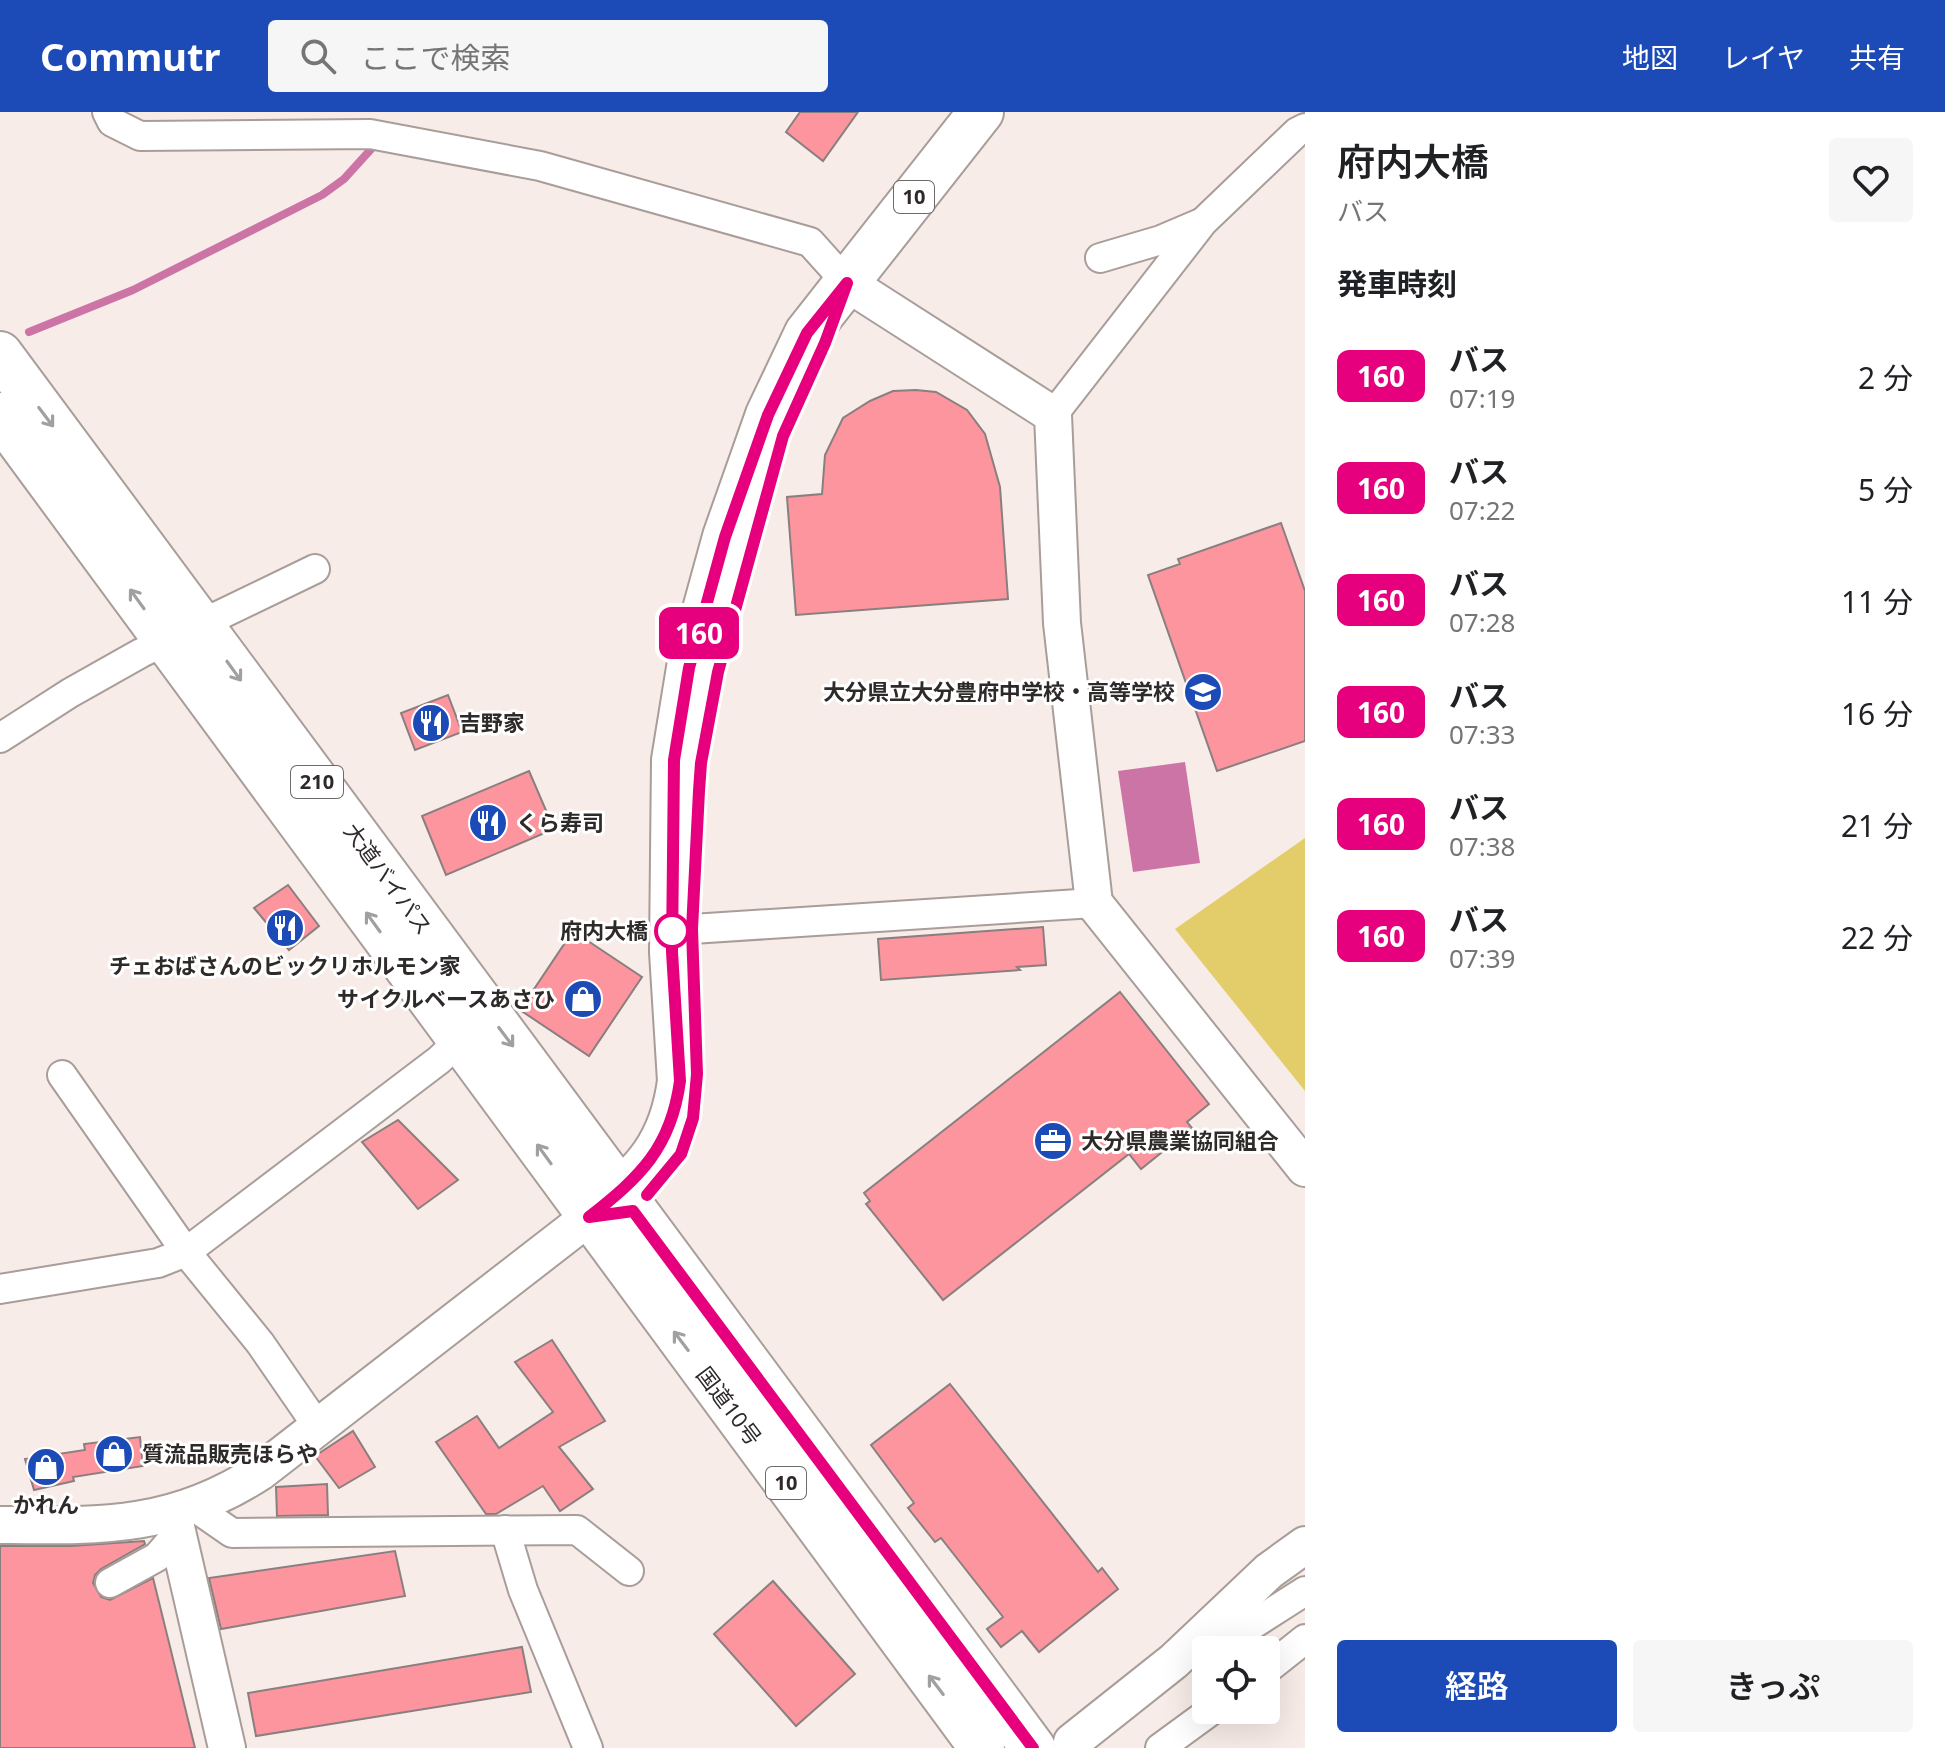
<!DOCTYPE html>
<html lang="ja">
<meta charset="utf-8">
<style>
body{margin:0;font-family:"Noto Sans","Noto Sans JP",sans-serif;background:#f6f6f6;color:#202124;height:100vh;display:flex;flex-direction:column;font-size:30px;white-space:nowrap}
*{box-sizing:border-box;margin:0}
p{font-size:26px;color:#757577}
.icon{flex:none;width:44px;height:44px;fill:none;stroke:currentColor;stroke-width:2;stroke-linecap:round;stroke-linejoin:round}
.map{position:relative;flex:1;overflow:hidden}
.details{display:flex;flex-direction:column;background:#fff;width:640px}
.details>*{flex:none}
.badge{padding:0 16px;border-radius:12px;font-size:28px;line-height:52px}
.fabs{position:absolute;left:1192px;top:1524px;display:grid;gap:16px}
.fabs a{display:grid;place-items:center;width:88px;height:88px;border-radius:8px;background:#fff;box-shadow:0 8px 32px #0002;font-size:40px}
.map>.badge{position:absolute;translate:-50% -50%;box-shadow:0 0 0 4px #fff}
h2{padding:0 32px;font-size:30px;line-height:72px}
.round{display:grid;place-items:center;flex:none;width:84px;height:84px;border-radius:8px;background:#f6f6f6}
.summary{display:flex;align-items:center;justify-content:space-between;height:136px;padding:0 32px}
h1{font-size:38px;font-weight:600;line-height:60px}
.button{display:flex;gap:16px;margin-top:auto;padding:16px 32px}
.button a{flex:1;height:92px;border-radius:8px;background:#1c4ab7;color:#fff;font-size:32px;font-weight:600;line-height:92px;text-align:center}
.button a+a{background:#f6f6f6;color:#202124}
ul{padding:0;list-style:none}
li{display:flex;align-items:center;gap:24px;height:112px;padding:0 32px}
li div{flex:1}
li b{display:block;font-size:30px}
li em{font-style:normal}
li .badge{min-width:88px;font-weight:700;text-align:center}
header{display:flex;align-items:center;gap:48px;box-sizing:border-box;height:112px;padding:0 40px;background:#1c4ab7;color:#fff}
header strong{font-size:38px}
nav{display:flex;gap:44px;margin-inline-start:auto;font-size:28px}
.search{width:560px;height:72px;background:#f6f6f6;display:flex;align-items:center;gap:20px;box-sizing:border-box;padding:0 28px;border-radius:8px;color:#757577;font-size:30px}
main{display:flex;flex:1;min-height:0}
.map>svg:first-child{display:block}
</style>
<header>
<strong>Commutr</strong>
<div class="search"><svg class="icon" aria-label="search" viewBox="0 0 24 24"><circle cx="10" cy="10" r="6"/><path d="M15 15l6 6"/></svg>ここで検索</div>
<nav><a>地図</a><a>レイヤ</a><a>共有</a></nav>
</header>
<main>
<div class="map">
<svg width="1305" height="1636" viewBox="0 0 1305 1636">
<rect width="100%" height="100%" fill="#f8ece8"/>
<!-- green -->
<path fill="#e3cd6a" d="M1305,726V979L1175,817Z"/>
<!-- water -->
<path fill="#cd74a6" d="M1185,650L1200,751L1133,760L1118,659Z"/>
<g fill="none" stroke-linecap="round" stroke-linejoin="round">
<!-- stream -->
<path stroke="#cd74a6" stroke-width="8" d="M29,220L133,178L322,83L344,67L373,35"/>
</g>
<!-- building -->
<g fill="#fd959f" stroke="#8a7f7f" stroke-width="2">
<path d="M800,0H858L823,49L786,20Z"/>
<path d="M916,278L936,280L967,298L985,322L1000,375L1008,487L796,503L787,385L822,382L825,343L843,306L870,289L893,279Z"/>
<path d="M1281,411L1305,479V629L1217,659L1148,463L1180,452L1178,447Z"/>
<path d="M448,583L462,620L415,638L401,601Z"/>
<path d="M529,659L554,717L446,763L422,704Z"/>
<path d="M288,773L319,814L289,838L254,796Z"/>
<path d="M1043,815L1046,853L1017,855L1020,858L881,868L878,827Z"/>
<path d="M573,819L642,865L589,944L520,898Z"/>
<path d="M1120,880L1209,992L1187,1010L1192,1016L1141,1057L1129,1042L943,1188L866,1092L870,1089L864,1081Z"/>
<path d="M398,1008L458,1068L418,1097L362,1030Z"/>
<path d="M552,1228L605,1309L559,1335L593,1377L560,1399L543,1374L496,1402H486L436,1330L477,1304L499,1336L553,1300L515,1250Z"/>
<path d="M950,1272L1098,1460L1102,1456L1118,1477L1039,1540L1022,1519L1001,1535L987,1517L1003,1505L941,1426L935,1430L908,1396L914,1391L871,1333Z"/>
<path d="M353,1319L375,1355L339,1376L315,1344Z"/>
<path d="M140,1325L143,1354L73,1365L74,1369L34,1378L25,1347L85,1338L84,1332Z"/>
<path d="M327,1372L328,1403L277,1404L276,1375Z"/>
<path d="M144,1429L145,1432L101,1457L95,1463L93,1471L101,1485L110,1488L153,1466L195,1636H0V1434H71Z"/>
<path d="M395,1439L405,1484L221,1517L209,1466Z"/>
<path d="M773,1469L855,1562L796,1614L714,1522Z"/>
<path d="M522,1535L531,1580L256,1624L248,1581Z"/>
</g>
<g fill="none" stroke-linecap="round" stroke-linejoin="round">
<defs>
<g id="minor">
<path d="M107,0L112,10L140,24L370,22L540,54L810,130L847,171"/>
<path d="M1100,146L1161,128L1201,111"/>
<path d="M1053,303L1203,110L1297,20L1305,16"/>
<path d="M0,626L70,581L141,541L315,457"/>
<path d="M692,817L1094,791"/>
<path d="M62,963L186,1140L260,1231L318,1315"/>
<path d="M0,1177L158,1151L186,1140L439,948L460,928"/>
<path d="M193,1394L232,1421L577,1418L629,1459"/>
<path d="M505,1418L523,1478L588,1636"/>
<path d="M110,1471L157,1445L177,1422"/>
<path d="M1213,1538L1305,1479"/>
<path d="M1266,1558L1305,1527"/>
<path d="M1160,1636L1212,1598"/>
</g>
<g id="tertiary">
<path d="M847,171L1053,303L1062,511L1094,791L1305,1056"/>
<path d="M173,1402L227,1636"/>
<path d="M0,1413C100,1414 172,1417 260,1360L589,1105"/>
<path d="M1072,1630L1174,1549L1269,1459L1305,1433"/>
</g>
<g id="trunk">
<path d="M0,242L1033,1636"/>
<path d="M0,303L982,1636"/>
<path d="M597,1099C645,1061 672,1031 680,969L672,840L674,648L689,556L725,425L768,303L807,221L981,0"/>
</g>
</defs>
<!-- minor casing -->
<use href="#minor" stroke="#a89d99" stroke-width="32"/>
<!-- tertiary casing -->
<use href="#tertiary" stroke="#a89d99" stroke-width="40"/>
<!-- trunk casing -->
<use href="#trunk" stroke="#a89d99" stroke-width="48"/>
<!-- minor -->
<use href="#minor" stroke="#fff" stroke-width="28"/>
<!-- tertiary -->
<use href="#tertiary" stroke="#fff" stroke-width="36"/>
<!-- trunk -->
<use href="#trunk" stroke="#fff" stroke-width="44"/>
</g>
<!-- one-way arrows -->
<defs><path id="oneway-shaft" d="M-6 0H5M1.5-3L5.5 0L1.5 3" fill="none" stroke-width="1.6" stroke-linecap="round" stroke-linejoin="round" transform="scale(2)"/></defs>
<g stroke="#a19f9f">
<use href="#oneway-shaft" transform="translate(46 305) rotate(53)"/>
<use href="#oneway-shaft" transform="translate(137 487) rotate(-126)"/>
<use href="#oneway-shaft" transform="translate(234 559) rotate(54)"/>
<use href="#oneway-shaft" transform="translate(373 810) rotate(-126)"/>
<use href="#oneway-shaft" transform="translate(506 925) rotate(53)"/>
<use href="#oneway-shaft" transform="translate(544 1042) rotate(-126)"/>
<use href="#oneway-shaft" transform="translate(681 1229) rotate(-127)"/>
<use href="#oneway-shaft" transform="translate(936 1573) rotate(-127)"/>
</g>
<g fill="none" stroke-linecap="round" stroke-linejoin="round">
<defs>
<path id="line" d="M647,1083L681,1042L693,1006L697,962L692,817L699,679L701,651L718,560L783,324L825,231L847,171L807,221L768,303L725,425L689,556L674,648L672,840L680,969C671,1036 640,1065 589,1105L633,1099L1033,1636"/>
</defs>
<!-- line casing -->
<use href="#line" stroke="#fff" stroke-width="18"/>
<!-- line -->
<use href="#line" stroke="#e6007e" stroke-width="12"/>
</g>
<!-- icons -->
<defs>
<symbol id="school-disc" viewBox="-11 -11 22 22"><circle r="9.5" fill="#1c4ab7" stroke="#fff"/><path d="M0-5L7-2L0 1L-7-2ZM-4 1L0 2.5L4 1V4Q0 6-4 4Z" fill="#fff"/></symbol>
<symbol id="restaurant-disc" viewBox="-11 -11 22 22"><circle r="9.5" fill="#1c4ab7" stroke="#fff"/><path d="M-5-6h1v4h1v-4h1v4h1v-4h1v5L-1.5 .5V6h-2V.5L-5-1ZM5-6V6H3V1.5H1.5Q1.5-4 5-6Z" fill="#fff"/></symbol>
<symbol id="shop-disc" viewBox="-11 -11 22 22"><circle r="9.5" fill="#1c4ab7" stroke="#fff"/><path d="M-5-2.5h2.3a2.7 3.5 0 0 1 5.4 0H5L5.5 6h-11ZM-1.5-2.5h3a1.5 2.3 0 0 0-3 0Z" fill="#fff"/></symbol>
<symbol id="office-disc" viewBox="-11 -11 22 22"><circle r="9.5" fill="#1c4ab7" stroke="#fff"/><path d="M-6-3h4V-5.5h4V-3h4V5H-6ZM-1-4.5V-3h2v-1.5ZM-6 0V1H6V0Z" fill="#fff"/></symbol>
</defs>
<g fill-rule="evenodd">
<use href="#school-disc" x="1181" y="558" width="44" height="44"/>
<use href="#restaurant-disc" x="409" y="589" width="44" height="44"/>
<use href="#restaurant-disc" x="466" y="689" width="44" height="44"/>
<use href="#restaurant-disc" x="263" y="794" width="44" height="44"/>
<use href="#shop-disc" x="561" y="865" width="44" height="44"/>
<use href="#office-disc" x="1031" y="1007" width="44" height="44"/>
<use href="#shop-disc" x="92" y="1320" width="44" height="44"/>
<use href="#shop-disc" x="24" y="1333" width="44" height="44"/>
</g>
<!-- markers -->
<circle fill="#fff" stroke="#e6007e" stroke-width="4" cx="672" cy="819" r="16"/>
<g text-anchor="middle" stroke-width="6" stroke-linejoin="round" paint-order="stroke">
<!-- shield labels -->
<g fill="#fff" stroke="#6d6a69" stroke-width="2">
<rect x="894" y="69" width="40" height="32" rx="6"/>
<rect x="291" y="654" width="52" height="32" rx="6"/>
<rect x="766" y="1355" width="40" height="32" rx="6"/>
</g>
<g font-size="20" font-weight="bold" fill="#2e2a29">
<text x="914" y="92">10</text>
<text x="317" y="677">210</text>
<text x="786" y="1378">10</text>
</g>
<!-- poi labels -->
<g font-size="22" font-weight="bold" fill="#2e2a29" stroke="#fff" text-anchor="start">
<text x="1175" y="588" text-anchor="end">大分県立大分豊府中学校・高等学校</text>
<text x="459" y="619">吉野家</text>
<text x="516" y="719">くら寿司</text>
<text x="285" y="862" text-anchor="middle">チェおばさんのビックリホルモン家</text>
<text x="555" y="895" text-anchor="end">サイクルベースあさひ</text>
<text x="1081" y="1037">大分県農業協同組合</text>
<text x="142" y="1350">質流品販売ほらや</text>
<text x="46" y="1401" text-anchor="middle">かれん</text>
</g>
<!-- street labels -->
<g font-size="22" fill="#2e2a29" stroke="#fff">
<text transform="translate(388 767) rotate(54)" y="8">大道バイパス</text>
<text transform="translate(729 1294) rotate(53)" y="8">国道10号</text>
</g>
<!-- stop labels -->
<g font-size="22" font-weight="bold" fill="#2e2a29" stroke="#fff" text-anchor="end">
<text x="648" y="827">府内大橋</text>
</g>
</g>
</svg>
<div class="fabs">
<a><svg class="icon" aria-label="locate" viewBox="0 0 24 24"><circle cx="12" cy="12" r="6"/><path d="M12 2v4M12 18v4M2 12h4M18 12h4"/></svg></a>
</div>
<b class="badge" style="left:699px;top:521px;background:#e6007e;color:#fff">160</b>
</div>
<section class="details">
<div class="summary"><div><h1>府内大橋</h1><p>バス</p></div><a class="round"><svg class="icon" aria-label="heart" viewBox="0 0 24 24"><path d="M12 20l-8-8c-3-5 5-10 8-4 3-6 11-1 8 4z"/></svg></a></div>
<h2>発車時刻</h2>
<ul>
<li><span class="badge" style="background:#e6007e;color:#fff">160</span><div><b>バス</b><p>07:19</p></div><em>2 分</em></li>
<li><span class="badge" style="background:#e6007e;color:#fff">160</span><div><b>バス</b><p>07:22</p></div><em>5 分</em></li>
<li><span class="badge" style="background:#e6007e;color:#fff">160</span><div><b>バス</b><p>07:28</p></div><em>11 分</em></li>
<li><span class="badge" style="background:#e6007e;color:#fff">160</span><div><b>バス</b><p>07:33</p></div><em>16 分</em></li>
<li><span class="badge" style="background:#e6007e;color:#fff">160</span><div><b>バス</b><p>07:38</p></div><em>21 分</em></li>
<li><span class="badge" style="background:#e6007e;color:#fff">160</span><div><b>バス</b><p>07:39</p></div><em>22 分</em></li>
</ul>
<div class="button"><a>経路</a><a>きっぷ</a></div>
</section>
</main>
